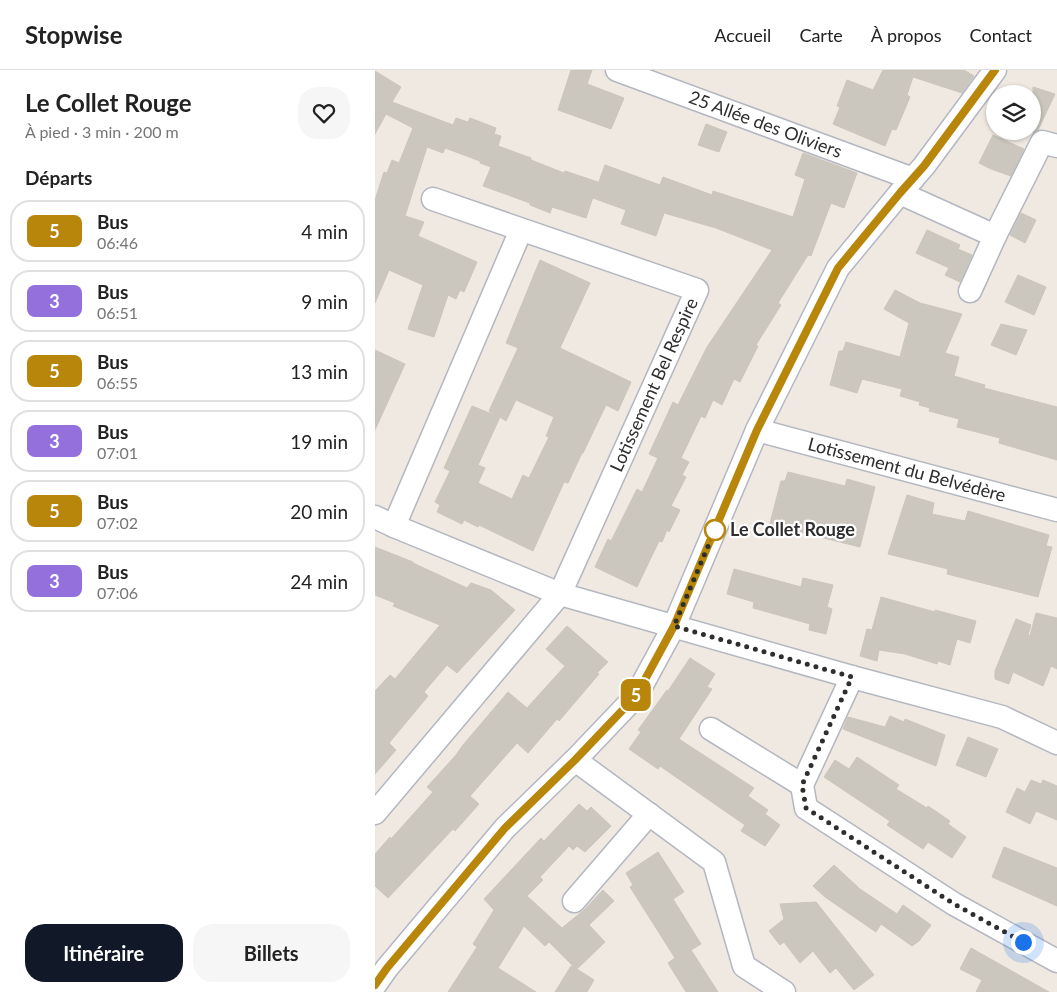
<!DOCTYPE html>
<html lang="fr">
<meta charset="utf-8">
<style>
body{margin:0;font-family:Lato,sans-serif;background:#f6f6f6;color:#222;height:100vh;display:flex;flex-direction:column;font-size:19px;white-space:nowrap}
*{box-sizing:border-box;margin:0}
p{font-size:16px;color:#767676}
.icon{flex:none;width:28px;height:28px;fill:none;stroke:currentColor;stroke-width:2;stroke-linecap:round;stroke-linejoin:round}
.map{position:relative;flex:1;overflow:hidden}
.panel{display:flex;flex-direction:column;background:#fff;width:375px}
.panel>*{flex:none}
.badge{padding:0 10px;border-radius:8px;font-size:18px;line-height:32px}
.tools{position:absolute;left:611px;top:15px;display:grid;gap:10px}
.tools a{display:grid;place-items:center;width:55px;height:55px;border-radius:50%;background:#fff;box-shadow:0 1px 4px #0004;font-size:25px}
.you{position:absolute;width:25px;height:25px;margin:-12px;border:4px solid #fff;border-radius:50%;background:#1a73e8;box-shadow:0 0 0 8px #1a73e833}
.map>.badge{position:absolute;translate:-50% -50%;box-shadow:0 0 0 2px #fff}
h2{padding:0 25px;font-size:19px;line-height:45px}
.round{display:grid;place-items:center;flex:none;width:52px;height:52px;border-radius:20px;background:#f6f6f6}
.headline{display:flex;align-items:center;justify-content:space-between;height:85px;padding:0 25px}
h1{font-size:24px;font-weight:700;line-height:38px}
.primary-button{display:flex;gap:10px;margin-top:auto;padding:10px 25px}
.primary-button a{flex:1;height:58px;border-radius:20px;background:#111827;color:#fff;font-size:20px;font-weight:700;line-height:58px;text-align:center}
.primary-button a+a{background:#f6f6f6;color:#222}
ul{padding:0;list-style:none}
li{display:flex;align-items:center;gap:15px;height:62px;margin:0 10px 8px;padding:0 15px;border:2px solid #e0e0e0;border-radius:20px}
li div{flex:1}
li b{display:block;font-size:19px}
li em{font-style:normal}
li .badge{min-width:55px;font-weight:700;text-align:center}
header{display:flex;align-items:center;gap:30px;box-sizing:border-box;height:70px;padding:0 25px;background:#fff;border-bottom:1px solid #e0e0e0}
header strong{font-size:24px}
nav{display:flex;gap:28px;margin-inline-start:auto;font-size:18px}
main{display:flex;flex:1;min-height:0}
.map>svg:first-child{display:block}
</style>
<header>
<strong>Stopwise</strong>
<nav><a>Accueil</a><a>Carte</a><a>À propos</a><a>Contact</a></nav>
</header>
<main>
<section class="panel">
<div class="headline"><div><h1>Le Collet Rouge</h1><p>À pied · 3 min · 200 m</p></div><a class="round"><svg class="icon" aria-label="heart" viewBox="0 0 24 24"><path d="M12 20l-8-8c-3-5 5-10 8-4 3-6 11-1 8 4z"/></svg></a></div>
<h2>Départs</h2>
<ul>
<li><span class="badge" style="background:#b8860b;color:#fff">5</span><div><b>Bus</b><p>06:46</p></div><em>4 min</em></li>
<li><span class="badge" style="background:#9370db;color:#fff">3</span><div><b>Bus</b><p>06:51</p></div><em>9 min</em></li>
<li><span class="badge" style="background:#b8860b;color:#fff">5</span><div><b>Bus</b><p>06:55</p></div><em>13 min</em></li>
<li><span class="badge" style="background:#9370db;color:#fff">3</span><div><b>Bus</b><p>07:01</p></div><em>19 min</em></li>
<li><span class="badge" style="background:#b8860b;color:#fff">5</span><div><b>Bus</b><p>07:02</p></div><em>20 min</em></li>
<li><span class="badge" style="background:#9370db;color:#fff">3</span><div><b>Bus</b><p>07:06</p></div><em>24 min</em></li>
</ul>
<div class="primary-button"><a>Itinéraire</a><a>Billets</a></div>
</section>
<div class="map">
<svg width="682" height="922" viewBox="0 0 682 922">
<rect width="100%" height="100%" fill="#efe9e1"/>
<!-- building -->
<g fill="#cbc7bf" stroke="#cbc5ba" fill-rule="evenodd">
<path d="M196,0H217L212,14L249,28L236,59L183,40Z"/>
<path d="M508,0H589L599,6L587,23L538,7L532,25L535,27L521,60L517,59L510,76L458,54L465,37L462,36L472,10L498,20Z"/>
<path d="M0,1L26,17L17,32L78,55L81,48L93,52L95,48L121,58L119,64L126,66L123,76L156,88V90L189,103L190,101L223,112L211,148L177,137L175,143L155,135V133L108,116L116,97L105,93V91L70,78L68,83L52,77L30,146L49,152L43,166L102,192L89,222L85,220L81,229L73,225L59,267L33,259L48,215L14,200L0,233V130L9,102L12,103L17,90L24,93L38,58L11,44L0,64Z"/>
<path d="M658,17L680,24L663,60L658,63Z"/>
<path d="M331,54L352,62L344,82L323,75Z"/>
<path d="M618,65L649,79L636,106L616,99L604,93Z"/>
<path d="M428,83L482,103L469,138L456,133L436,186L433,185L403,233L406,235L381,275L383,276L365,312L359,309L347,335L338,330L330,348L326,346L306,388L314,392L307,405L311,407L296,436L305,440L294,462L292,460L287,472L284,471L262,517L220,497L233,469L236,471L262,419L267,422L283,388L274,384L298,332L303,335L332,277L397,180L341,158L289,143L281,166L246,154L251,140L218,128L230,95L285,115L288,107L337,125L338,121L418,147L430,109L420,105Z"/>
<path d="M646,143L661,150L650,173L635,165Z"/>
<path d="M552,160L585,175L583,179L597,185L585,212L570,205L574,198L541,183Z"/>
<path d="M165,190L215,213L185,278L256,312L243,341L231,335L208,383H207L193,413L189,412L158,481L104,455L103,457L89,450L87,454L62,442L65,435L60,432L75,401L69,398L97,336L122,346L114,341L143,278L131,273ZM141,330L179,347L171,366L174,367L154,408L148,405L137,429L103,413L110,398L103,395L125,347L131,351Z"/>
<path d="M643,205L671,217L659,245L630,232Z"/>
<path d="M520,220L545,233L587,244L570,283L584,287L579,306L610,315L609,318L682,337V390L624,373L625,368L582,357L584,349L554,341L555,338L544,335L545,332L525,326L527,319L487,309L482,323L455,315L464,281H468L471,272L525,287L534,253L509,239Z"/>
<path d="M626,254L652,260L641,285L616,275Z"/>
<path d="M0,280L30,294L0,360Z"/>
<path d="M413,402L470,416L472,409L500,417L485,477L425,462L423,467L393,461L406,411H410Z"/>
<path d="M532,425L559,433L557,444L590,451L593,441L674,465L671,476L677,477L663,527L572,504L573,499L513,484Z"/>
<path d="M0,477L38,492V493L92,518L96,513L116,520L140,540L82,603L72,595L49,622L53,626L14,673L21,680L0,704V621L15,605L20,609L65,555L18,536L20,533L0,525Z"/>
<path d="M359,499L426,517L428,508L458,515L452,537L457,539L451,564L434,560L435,554L378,538L379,532L352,524Z"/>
<path d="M506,527L560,542V540L601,551L595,573L582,569L575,595L563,591L562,594L530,584L504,580L502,591L485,586L492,559L497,560Z"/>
<path d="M661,543L682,548V599L676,596L668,616L638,602L634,614L620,609V601L641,549L656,555L653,565L655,566Z"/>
<path d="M192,556L233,592L222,603L224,604L184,651L182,649L153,683L142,673L95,726L104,734L80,761L78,759L13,828L0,816V784L15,767L16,769L58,722L52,717L81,685L88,675L133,622L152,638L190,596L171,579Z"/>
<path d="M315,588L340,604L332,617L337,619L304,669L379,718L373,726L393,740L390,744L405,755L390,776L366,761L370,755L285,696L283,699L254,679L266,662L263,660L292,620L293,621Z"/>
<path d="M515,646L529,652L530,649L570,665L561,696L468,659L473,647L510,657Z"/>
<path d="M593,667L623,679L611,707L581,695Z"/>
<path d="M482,687L524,715L521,719L552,738L553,736L575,751L573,754L591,767L577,788L553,772L548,779L512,755L515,751L449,707L460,690L474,699Z"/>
<path d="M656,710L666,714L668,710L682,716V750L661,741L655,754L631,742L642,718L650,722Z"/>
<path d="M204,734L212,741L216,737L236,756L210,782L202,776L198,780L194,776L165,807L168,810L152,826L187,858L209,840L228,820L239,831L214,855L230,872L202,899L219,910L212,922H180L196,896L200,898L174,872L170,876L149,856L123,898L161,922H73L102,877L98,874L119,840L109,829L166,768L169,771Z"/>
<path d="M629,777L682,798V836L617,807Z"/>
<path d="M283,782L309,822L298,829L326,874L316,880L343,922H311L293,893L300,888L255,817L258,815L251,803Z"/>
<path d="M459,795L485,819L522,844L528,835L556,855L544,871L537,876L506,854L501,862L450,827L438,816Z"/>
<path d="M441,832L499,905L479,920L461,898L455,903L438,881L425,893L409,872L405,875L394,861L409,849L405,834Z"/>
<path d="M596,878L674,922H601L607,910L585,899Z"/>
</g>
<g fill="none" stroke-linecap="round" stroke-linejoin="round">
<defs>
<g id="street">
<path id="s1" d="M242,0L538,109"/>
<path d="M525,123L620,166L667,72L682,76"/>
<path d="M146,160L19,456L185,524L477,607L627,647L682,673"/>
<path d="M595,221L620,166"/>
<path id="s2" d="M382,360L682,440"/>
<path d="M0,447L19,456"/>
<path d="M477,607L427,715L431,738L579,834L682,891"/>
<path d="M336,659L427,715"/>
<path d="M200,690L339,792L369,896L409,922"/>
<path id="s3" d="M0,743L185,524L322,220L58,129"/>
<path d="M199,831L274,744"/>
<path d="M0,915L12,898L130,758L200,690L261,626L299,556L382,360L463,198L525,123L549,96L620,0"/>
</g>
</defs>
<!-- street casing -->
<use href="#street" stroke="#b4b7c1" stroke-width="25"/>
<!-- street -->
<use href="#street" stroke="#fff" stroke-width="22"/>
</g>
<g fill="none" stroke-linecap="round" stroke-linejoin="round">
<defs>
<path id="line" d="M0,915L12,898L130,758L200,690L261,626L299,556L382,360L463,198L525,123L549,96L620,0"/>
</defs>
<!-- line casing -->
<use href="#line" stroke="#fff" stroke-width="11"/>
<!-- line -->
<use href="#line" stroke="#b8860b" stroke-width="8"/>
<!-- walk -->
<path stroke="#2e2e2e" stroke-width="5" stroke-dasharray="0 9" d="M340,460L299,556L477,607L427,715L431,738L579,834L648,872"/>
</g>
<!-- markers -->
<circle fill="#fff" stroke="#b8860b" stroke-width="2.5" cx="340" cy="460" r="10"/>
<g text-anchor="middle" stroke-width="4.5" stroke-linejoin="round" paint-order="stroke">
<!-- street labels -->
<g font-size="18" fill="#2e2e2e" stroke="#fff">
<text dy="6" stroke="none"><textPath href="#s1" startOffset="158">25 Allée des Oliviers</textPath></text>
<text dy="6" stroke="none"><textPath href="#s3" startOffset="516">Lotissement Bel Respire</textPath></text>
<text dy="6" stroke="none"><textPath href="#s2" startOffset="155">Lotissement du Belvédère</textPath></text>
</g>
<!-- stop labels -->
<g font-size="18" font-weight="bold" fill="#2e2e2e" stroke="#fff" text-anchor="start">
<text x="355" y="466">Le Collet Rouge</text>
</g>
</g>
</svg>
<div class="tools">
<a><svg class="icon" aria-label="layers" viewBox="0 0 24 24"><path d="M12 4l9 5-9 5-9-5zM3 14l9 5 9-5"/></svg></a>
</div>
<div class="you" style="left:648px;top:872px"></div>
<b class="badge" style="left:261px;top:625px;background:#b8860b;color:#fff">5</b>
</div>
</main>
